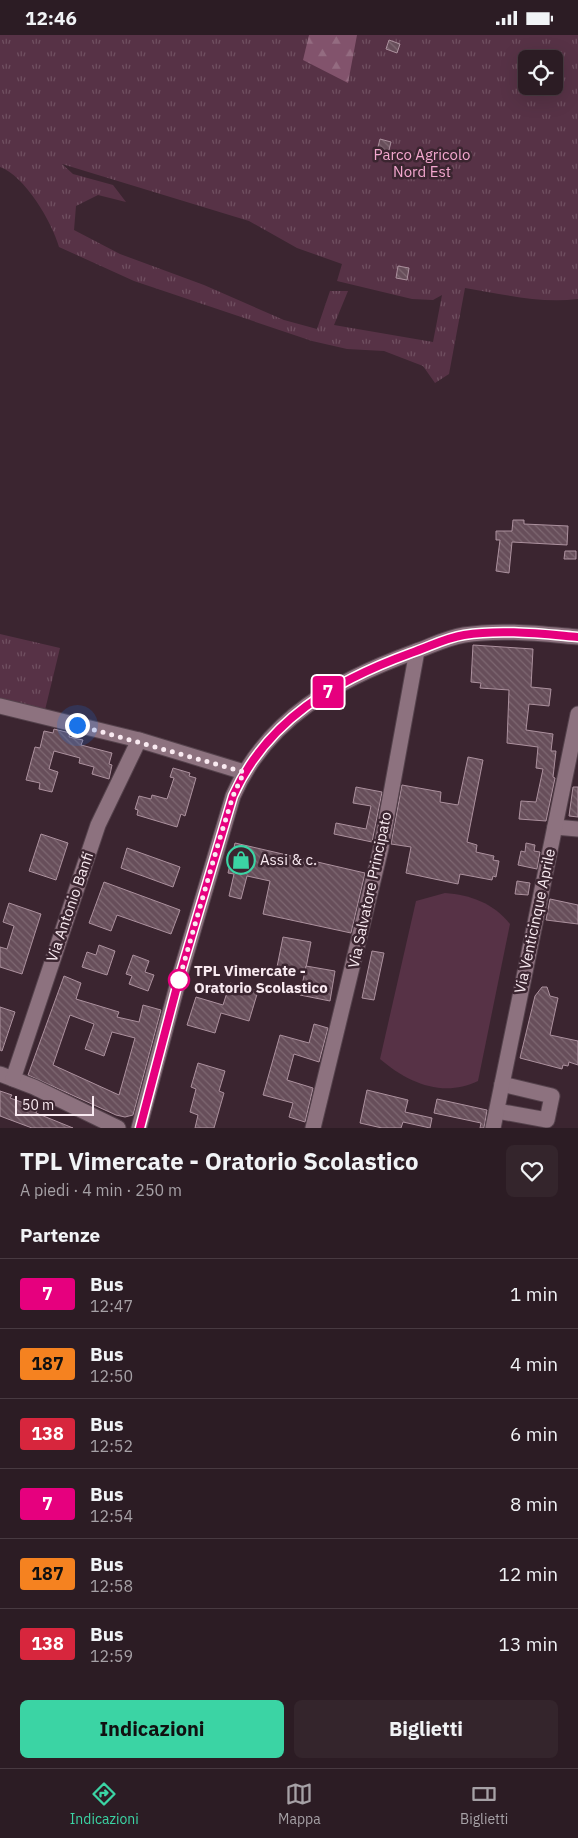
<!DOCTYPE html>
<html lang="it">
<meta charset="utf-8">
<style>
body{margin:0;font-family:"IBM Plex Sans",sans-serif;background:#34252c;color:#f1f3f6;height:100vh;display:flex;flex-direction:column;font-size:19px;white-space:nowrap}
*{box-sizing:border-box;margin:0}
p{font-size:16px;color:#a6a1a6}
.icon{flex:none;width:28px;height:28px;fill:none;stroke:currentColor;stroke-width:2;stroke-linecap:round;stroke-linejoin:round}
.map{position:relative;height:1093px;overflow:hidden}
.side{display:flex;flex-direction:column;background:#2c1c24;flex:1}
.side>*{flex:none}
.badge{padding:0 10px;border-radius:4px;font-size:18px;line-height:32px}
.fabs{position:absolute;left:518px;top:15px;display:grid;gap:10px}
.fabs a{display:grid;place-items:center;width:45px;height:45px;border-radius:8px;background:#2c1c24;box-shadow:0 5px 20px #0002,0 0 0 1px #483a41;font-size:25px}
.scale{position:absolute;left:15px;bottom:12px;width:79px;box-sizing:border-box;padding-left:5px;border:2px solid #f9eaf1;border-top:0;font-size:14px;line-height:18px;white-space:nowrap;color:#f9eaf1;-webkit-text-stroke:4px #3b2530;paint-order:stroke}
.you{position:absolute;width:25px;height:25px;margin:-12px;border:4px solid #fff;border-radius:50%;background:#1a73e8;box-shadow:0 0 0 8px #1a73e833}
.map>.badge{position:absolute;translate:-50% -50%;box-shadow:0 0 0 2px #fff}
h2{padding:0 20px;font-size:19px;line-height:45px}
.round{display:grid;place-items:center;flex:none;width:52px;height:52px;border-radius:8px;background:#34252c}
.headline{display:flex;align-items:center;justify-content:space-between;height:85px;padding:0 20px}
h1{font-size:24px;font-weight:800;line-height:38px}
.cta{display:flex;gap:10px;margin-top:auto;padding:10px 20px}
.cta a{flex:1;height:58px;border-radius:8px;background:#3bd4a4;color:#111;font-size:20px;font-weight:800;line-height:58px;text-align:center}
.cta a+a{background:#34252c;color:#f1f3f6}
ul{padding:0;list-style:none}
li{display:flex;align-items:center;gap:15px;height:70px;padding:0 20px;border-top:1px solid #483a41}
li div{flex:1}
li b{display:block;font-size:19px}
li em{font-style:normal}
li .badge{min-width:55px;font-weight:700;text-align:center}
.status{display:flex;justify-content:space-between;align-items:center;height:35px;padding:0 25px;background:#2c1c24;direction:ltr}
.status svg{height:14px;fill:currentColor}
.tab-bar{display:flex;justify-content:space-around;align-items:center;height:70px;border-top:1px solid #483a41;background:#2c1c24;font-size:14px;color:#a6a1a6}
.tab-bar a{display:grid;justify-items:center;gap:2px}
.tab-bar .current{color:#3bd4a4}
.map>svg:first-child{display:block}
</style>
<div class="status"><b>12:46</b><svg viewBox="0 0 49 12"><path d="M0 12V9h3v3zM5 12V6h3v6zM10 12V3h3v9zM15 12V0h3v12zM26 1h20v11H26zM47 4h2v5h-2z"/></svg></div>
<div class="map">
<svg width="578" height="1093" viewBox="0 0 578 1093">
<defs>
<pattern id="grass-tufts" width="24" height="20" patternUnits="userSpaceOnUse" patternTransform="scale(1.25)"><rect width="24" height="20" fill="#573246"/><path d="M3 7l-1-3M5 7V3M7 7l1-3M15 17l-1-3M17 17v-4M19 17l1-3" fill="none" stroke="#705061"/></pattern>
<pattern id="forest-firs" width="22" height="20" patternUnits="userSpaceOnUse" patternTransform="scale(1.25)"><rect width="22" height="20" fill="#82536c"/><path d="M5 1l3.5 6h-7zM16 11l3.5 6h-7z" fill="#946c81"/></pattern>
<pattern id="building-back-hatch" width="6" height="6" patternUnits="userSpaceOnUse" patternTransform="scale(1.25)"><rect width="6" height="6" fill="#674e5a"/><path d="M-1 5l2 2M0 0l6 6M5-1l2 2" fill="none" stroke="#7e6872"/></pattern>
</defs>
<rect width="100%" height="100%" fill="#3b2530"/>
<!-- grass -->
<g fill="url(#grass-tufts)" fill-rule="evenodd">
<path d="M0,0H578V264C540,269 503,259 465,253L449,339L435,348L423,331L384,316L347,314L312,306L134,246L59,212C52,187 25,141 0,132ZM526,24H554V51H526ZM62,129L249,186L297,213L342,229L337,246L412,264L433,265L442,260L433,307L334,290L348,256H330L317,294L284,285L204,250L120,219L74,195L76,171L98,160L126,167L113,150L73,139Z"/>
<path d="M0,599L60,613L45,675L0,665Z"/>
</g>
<!-- forest -->
<path fill="url(#forest-firs)" d="M309,0H357L348,48L303,25Z"/>
<!-- garden -->
<path fill="#573246" d="M445,858C471,860 493,868 510,889L478,1046C443,1063 408,1048 380,1024L416,866Z"/>
<!-- building -->
<g fill="url(#building-back-hatch)" stroke="#ac919e" fill-rule="evenodd">
<path d="M389,5L400,9L397,18L386,14Z"/>
<path d="M380,104L391,107L388,119L377,116Z"/>
<path d="M398,231L409,233L407,245L396,243Z"/>
<path d="M513,485H524V489L568,491L567,510L512,507L509,538L496,536L500,505H496V496H512Z"/>
<path d="M565,516H576V524H564Z"/>
<path d="M473,610L533,614L531,652L551,654L549,671L529,669L526,695L553,699L551,716H556L553,742L555,743L546,786L519,784L521,766L536,767L543,734L536,733L538,712L507,708L509,655L480,653L481,648L471,647Z"/>
<path d="M54,694L70,698L69,702L83,705L81,710L112,718L109,729L112,730L109,744L92,739L94,732L79,728L80,723L54,716L49,734L58,737L52,757L39,754L40,748L26,745L35,712L40,713L44,696L53,698Z"/>
<path d="M468,722L483,725L467,807L477,810L476,817L494,821L493,825L499,826L496,842L493,841L492,845L460,839L458,849L406,838L411,812L391,809L402,750L441,757L440,767L458,770Z"/>
<path d="M173,733L190,738L189,741L196,743L185,781L181,779L177,792L137,780L138,775L135,774L139,761L151,764L152,760L167,764L174,743L170,742Z"/>
<path d="M356,752L382,757L372,807L334,799L336,788L366,794L371,771L353,768Z"/>
<path d="M573,752H578V782L569,781Z"/>
<path d="M41,799L68,808L56,845L29,836Z"/>
<path d="M235,808L365,838L351,898L263,879L270,846L247,841L241,864L229,861L234,839L228,838Z"/>
<path d="M526,808L535,810L534,816L540,817L537,834L518,830L521,816L525,817Z"/>
<path d="M127,813L180,832L173,852L121,833Z"/>
<path d="M517,846L530,848L528,860L515,859Z"/>
<path d="M104,847L180,875L171,899L117,880L111,896L89,888Z"/>
<path d="M550,864L578,870V889L546,885Z"/>
<path d="M9,868L41,879L22,939L0,932V912L7,914L14,891L3,887Z"/>
<path d="M283,902L311,907L305,938L277,932Z"/>
<path d="M99,910L115,916L107,940L82,932L87,917L96,920Z"/>
<path d="M372,916L384,918L374,965L362,963Z"/>
<path d="M133,920L149,926L145,937L154,940L148,956L129,949L132,941L126,939Z"/>
<path d="M306,931L335,936L330,966L300,960Z"/>
<path d="M64,941L81,948L76,964L119,977L117,982L139,987L143,970L161,975L133,1080L125,1082L116,1080L28,1040ZM70,980L94,989L85,1014L104,1021L112,997L135,1003L119,1060L53,1030Z"/>
<path d="M230,948L258,956L249,986L221,978L215,998L187,990L196,962L223,970Z"/>
<path d="M542,952H547L550,961L558,963L550,1000L578,1006V1030L569,1027L568,1031L563,1030L562,1034L520,1023L535,961Z"/>
<path d="M0,972L15,977L2,1016L0,1015Z"/>
<path d="M314,989L328,993L319,1027L294,1019L287,1045L313,1053L305,1087L289,1082L293,1068L263,1060L280,1000L309,1008Z"/>
<path d="M198,1028L225,1036L219,1056L224,1058L214,1093H195L198,1080L190,1077L196,1054L191,1052Z"/>
<path d="M367,1055L408,1065L405,1077L432,1083L430,1093L403,1087L401,1093H382L360,1088Z"/>
<path d="M0,1056L12,1060L10,1063L38,1073L36,1078L73,1093H32L0,1081Z"/>
<path d="M437,1064L487,1075L484,1093H480L481,1088L434,1078Z"/>
</g>
<g fill="none" stroke-linecap="round" stroke-linejoin="round">
<defs>
<g id="minor">
<path d="M0,671L139,705L244,737"/>
<path d="M555,792L578,794"/>
<path d="M0,1039L34,1052L118,1093"/>
<path d="M13,1044L98,790L139,705"/>
<path d="M497,1076L547,1085L552,1061L502,1049"/>
<path d="M139,1093L180,940L233,761C267,683 337,645 414,617C431,611 446,603 464,600C501,594 542,599 578,602"/>
<path d="M313,1093L381,813L417,616"/>
<path d="M493,1093L578,679"/>
</g>
</defs>
<!-- minor casing -->
<use href="#minor" stroke="#55424c" stroke-width="17"/>
<!-- minor -->
<use href="#minor" stroke="#8d727f" stroke-width="15"/>
</g>
<g fill="none" stroke-linecap="round" stroke-linejoin="round">
<defs>
<path id="line" d="M140,1093L180,940L233,761C267,685 334,646 411,618C429,612 445,603 464,600C501,594 542,599 578,602"/>
</defs>
<!-- line casing -->
<use href="#line" stroke="#fff" stroke-width="11"/>
<!-- line -->
<use href="#line" stroke="#e6007e" stroke-width="8"/>
<!-- walk -->
<path stroke="#f9eaf1" stroke-width="5" stroke-dasharray="0 9" d="M77,690L244,737L233,761L219,806L179,945"/>
</g>
<!-- icons -->
<defs>
<symbol id="shop-ring" viewBox="-11 -11 22 22"><circle r="9.5" fill="#3b2530" stroke="#3bd4a4" stroke-width="1.5"/><path d="M-5-2.5h2.3a2.7 3.5 0 0 1 5.4 0H5L5.5 6h-11ZM-1.5-2.5h3a1.5 2.3 0 0 0-3 0Z" fill="#3bd4a4"/></symbol>
</defs>
<g fill-rule="evenodd">
<use href="#shop-ring" x="225" y="809" width="32" height="32"/>
</g>
<!-- markers -->
<circle fill="#fff" stroke="#e6007e" stroke-width="2.5" cx="179" cy="945" r="10"/>
<g text-anchor="middle" stroke-width="5" stroke-linejoin="round" paint-order="stroke">
<!-- park labels -->
<g font-size="15" fill="#f3a7ce" stroke="#3b2530">
<text x="422" y="125">Parco Agricolo<tspan x="422" dy="17">Nord Est</tspan></text>
</g>
<!-- poi labels -->
<g font-size="15" fill="#f9eaf1" stroke="#3b2530" text-anchor="start">
<text x="260" y="830">Assi &amp; c.</text>
</g>
<!-- street labels -->
<g font-size="15" fill="#f9eaf1" stroke="#3b2530">
<text transform="translate(370 855) rotate(-78)" y="5">Via Salvatore Principato</text>
<text transform="translate(70 872) rotate(-71)" y="5">Via Antonio Banfi</text>
<text transform="translate(535 886) rotate(-78)" y="5">Via Venticinque Aprile</text>
</g>
<!-- stop labels -->
<g font-size="15" font-weight="bold" fill="#f9eaf1" stroke="#3b2530" text-anchor="start">
<text x="194" y="941">TPL Vimercate -<tspan x="194" dy="17">Oratorio Scolastico</tspan></text>
</g>
</g>
</svg>
<div class="fabs">
<a><svg class="icon" aria-label="locate" viewBox="0 0 24 24"><circle cx="12" cy="12" r="6"/><path d="M12 2v4M12 18v4M2 12h4M18 12h4"/></svg></a>
</div>
<div class="scale">50 m</div>
<div class="you" style="left:77px;top:690px"></div>
<b class="badge" style="left:328px;top:657px;background:#e6007e;color:#fff">7</b>
</div>
<section class="side">
<div class="headline"><div><h1>TPL Vimercate - Oratorio Scolastico</h1><p>A piedi · 4 min · 250 m</p></div><a class="round"><svg class="icon" aria-label="heart" viewBox="0 0 24 24"><path d="M12 20l-8-8c-3-5 5-10 8-4 3-6 11-1 8 4z"/></svg></a></div>
<h2>Partenze</h2>
<ul>
<li><span class="badge" style="background:#e6007e;color:#fff">7</span><div><b>Bus</b><p>12:47</p></div><em>1 min</em></li>
<li><span class="badge" style="background:#f58220;color:#111">187</span><div><b>Bus</b><p>12:50</p></div><em>4 min</em></li>
<li><span class="badge" style="background:#d7263d;color:#fff">138</span><div><b>Bus</b><p>12:52</p></div><em>6 min</em></li>
<li><span class="badge" style="background:#e6007e;color:#fff">7</span><div><b>Bus</b><p>12:54</p></div><em>8 min</em></li>
<li><span class="badge" style="background:#f58220;color:#111">187</span><div><b>Bus</b><p>12:58</p></div><em>12 min</em></li>
<li><span class="badge" style="background:#d7263d;color:#fff">138</span><div><b>Bus</b><p>12:59</p></div><em>13 min</em></li>
</ul>
<div class="cta"><a>Indicazioni</a><a>Biglietti</a></div>
</section>
<nav class="tab-bar">
<a class="current"><svg class="icon" aria-label="directions" viewBox="0 0 24 24"><path d="M12 3l9 9-9 9-9-9zM9 14v-3h6M13 9l2 2-2 2"/></svg>Indicazioni</a>
<a><svg class="icon" aria-label="map" viewBox="0 0 24 24"><path d="M3 6l6-2 6 2 6-2v14l-6 2-6-2-6 2zM9 4v14M15 6v14"/></svg>Mappa</a>
<a><svg class="icon" aria-label="tickets" viewBox="0 0 24 24"><path d="M3 7h18v10H3zM15 7v10"/></svg>Biglietti</a>
</nav>
